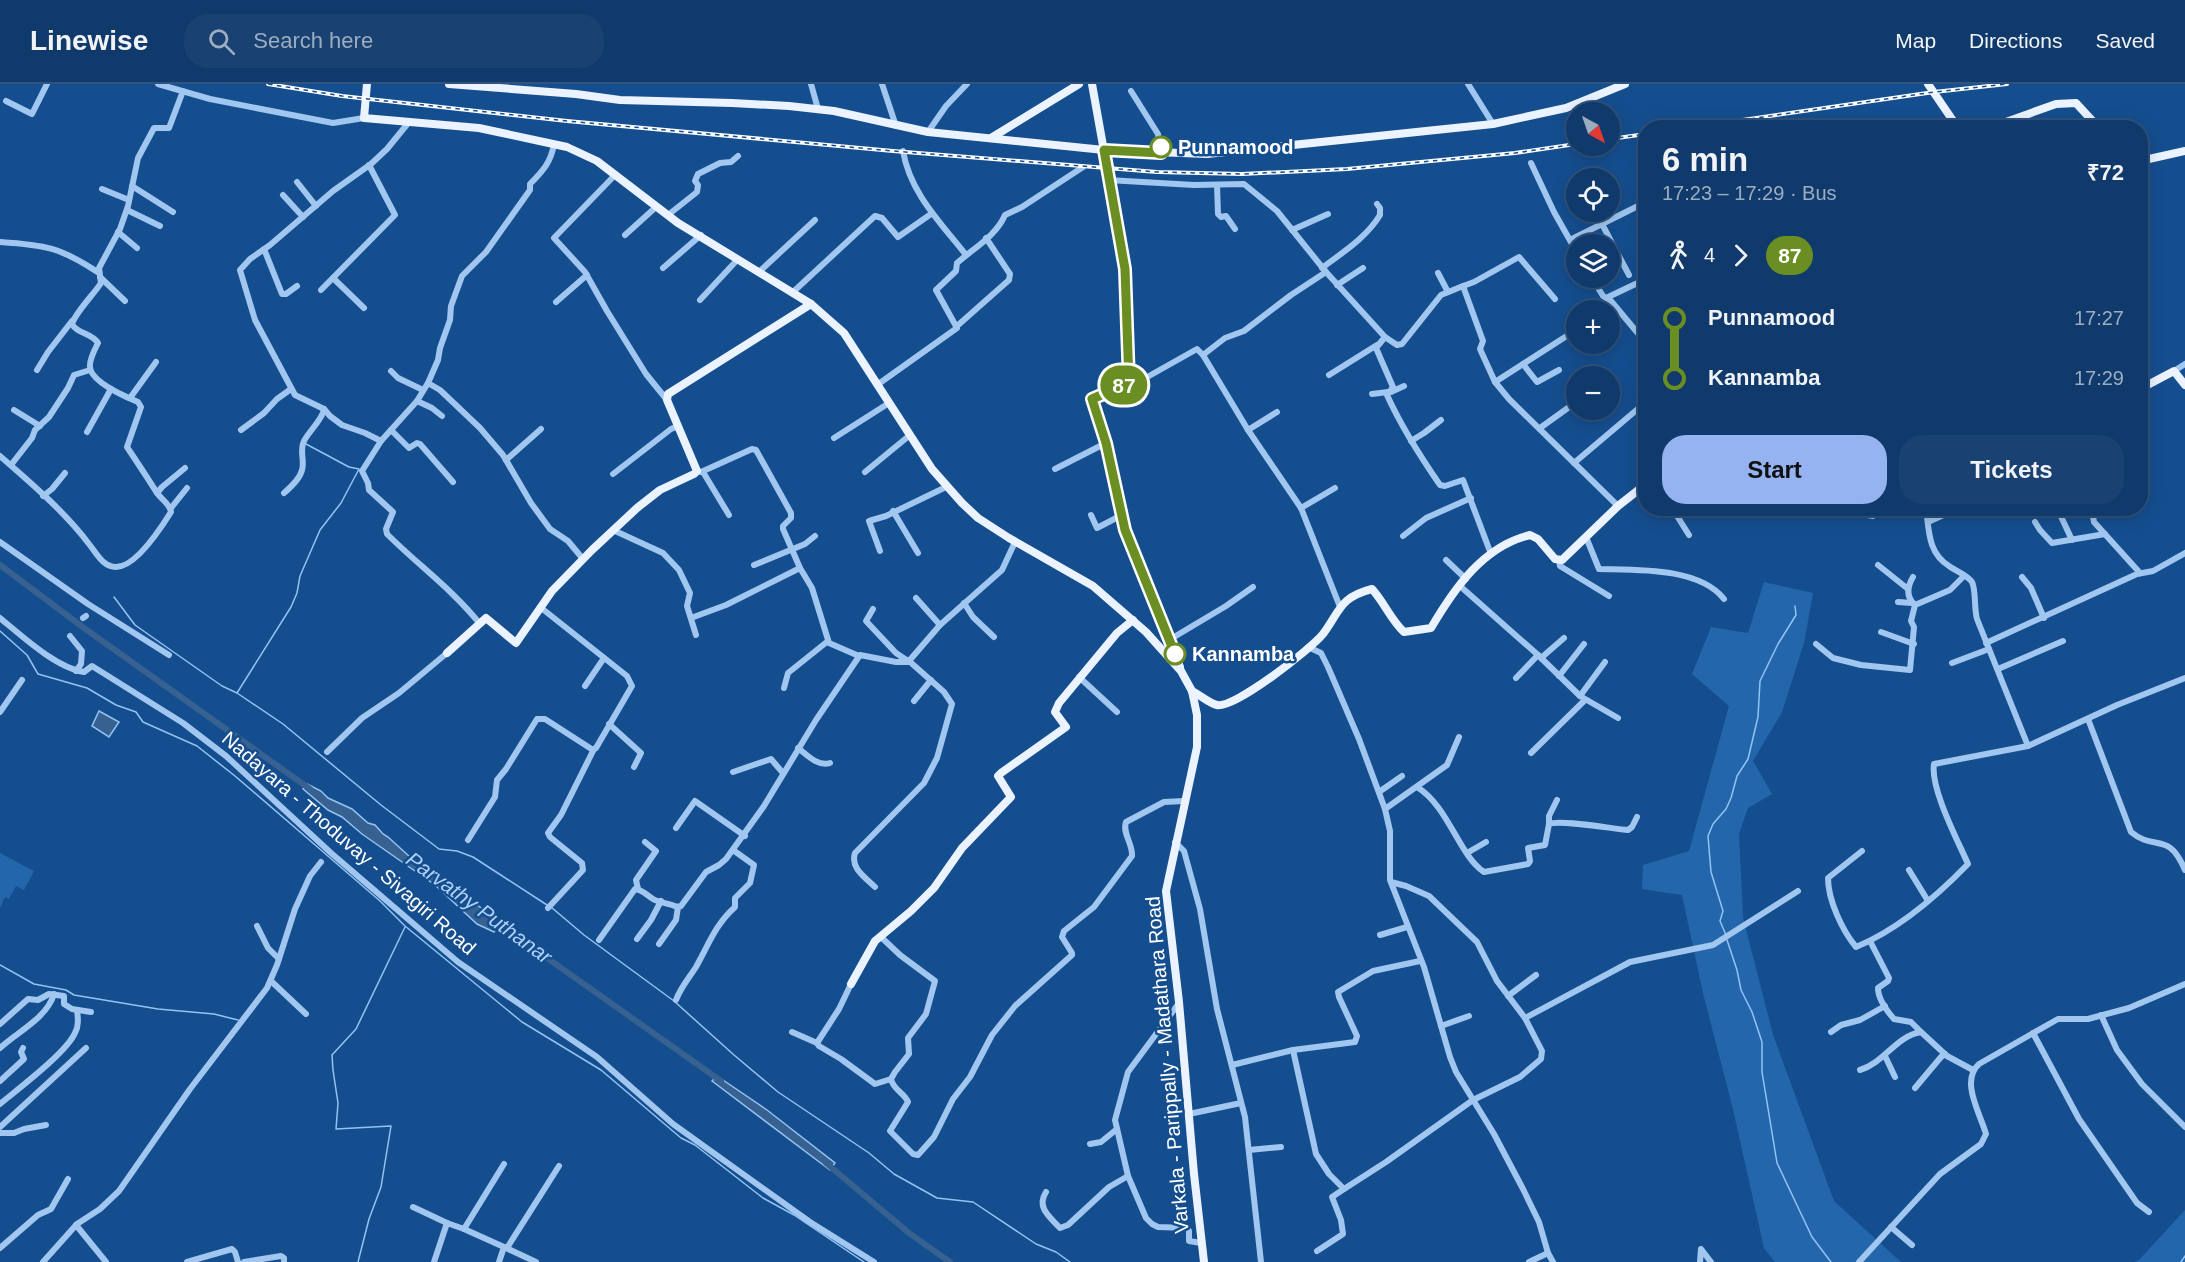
<!DOCTYPE html>
<meta charset="utf-8">
<style>
body{margin:0;font-family:Arial,sans-serif;background:#194171;color:#f1f3f6;height:100vh;display:flex;flex-direction:column;font-size:22px;white-space:nowrap}
*{box-sizing:border-box;margin:0}
p{font-size:20px;color:#9cadc1}
.icon{flex:none;width:33px;height:33px;fill:none;stroke:currentColor;stroke-width:2;stroke-linecap:round;stroke-linejoin:round}
.map{position:relative;flex:1;overflow:hidden}
.drawer{position:absolute;left:1638px;top:36px;width:510px;height:396px;display:flex;flex-direction:column;background:#103a6b;border-radius:24px;box-shadow:0 3px 15px #0003,0 0 0 2px #30547e}
.drawer>*{flex:none}
.badge{padding:0 12px;border-radius:20px;font-size:21px;line-height:39px}
.needle{width:39px;rotate:140deg}
.controls{position:absolute;left:1566px;top:18px;display:grid;gap:12px}
.controls a{display:grid;place-items:center;width:54px;height:54px;border-radius:50%;background:#103a6b;box-shadow:0 3px 15px #0003,0 0 0 2px #30547e;font-size:30px}
.map>.badge{position:absolute;translate:-50% -50%;box-shadow:0 0 0 3px #fff}
.legs{display:flex;align-items:center;gap:9px;height:66px;padding:0 24px;font-size:20px}
.legs p{margin-inline-start:auto}
.overview{display:flex;align-items:center;justify-content:space-between;height:102px;padding:0 24px}
h1{font-size:33px;font-weight:700;line-height:45px}
.cta{display:flex;gap:12px;margin-top:auto;padding:12px 24px}
.cta a{flex:1;height:69px;border-radius:24px;background:#95b2f1;color:#111;font-size:24px;font-weight:700;line-height:69px;text-align:center}
.cta a+a{background:#194171;color:#f1f3f6}
ul{padding:0 24px;list-style:none}
li{display:flex;align-items:center;gap:21px;height:60px;font-size:22px}
li i{display:grid;place-items:center;width:9px;height:100%;margin:0 8px;background:currentColor}
li i::after{content:'';width:15px;height:15px;margin:-8px;border:4px solid;border-radius:50%;background:#103a6b}
li p{margin-inline-start:auto}
li:first-child i{background:linear-gradient(#0000 50%,currentColor 0)}
li:last-child i{background:linear-gradient(currentColor 50%,#0000 0)}
header{display:flex;align-items:center;gap:36px;box-sizing:border-box;height:84px;padding:0 30px;background:#103a6b;border-bottom:2px solid #30547e}
header strong{font-size:28px}
nav{display:flex;gap:33px;margin-inline-start:auto;font-size:21px}
.search{width:420px;height:54px;background:#194171;display:flex;align-items:center;gap:15px;box-sizing:border-box;padding:0 21px;border-radius:24px;color:#9cadc1;font-size:22px}
.map>svg:first-child{display:block}
</style>
<header>
<strong>Linewise</strong>
<div class="search"><svg class="icon" aria-label="search" viewBox="0 0 24 24"><circle cx="10" cy="10" r="6"/><path d="M15 15l6 6"/></svg>Search here</div>
<nav><a>Map</a><a>Directions</a><a>Saved</a></nav>
</header>
<div class="map">
<svg width="2185" height="1178" viewBox="0 0 2185 1178">
<rect width="100%" height="100%" fill="#154e8f"/>
<!-- green -->
<g fill="#2466ac">
<path d="M1764,498L1813,509L1804,559L1782,628L1753,677L1772,710L1748,724L1739,750L1743,833L1773,951L1834,1117L1901,1178H1775L1764,1164L1732,1021L1703,909L1682,811L1642,805L1643,781L1689,767L1729,622L1692,590L1711,543L1748,549Z"/>
<path d="M0,769L34,787L24,806L16,802L9,815L5,813L0,824Z"/>
<path d="M2185,1126V1178H2134L2139,1176Z"/>
</g>
<!-- water -->
<g fill="#376190" stroke="#93c3f3" stroke-width="1.5">
<path d="M99,627L119,638L109,653L92,642Z"/>
<path d="M307,700L321,707L328,714L352,725L368,739L375,741L383,750L388,753L410,773L433,786L441,794L500,838L494,848L477,840L435,801L362,750L342,733L328,726L303,705Z"/>
<path d="M717,992L767,1026L835,1079L830,1086L712,997Z"/>
</g>
<g fill="none" stroke-linecap="round" stroke-linejoin="round">
<!-- stream -->
<g stroke="#93c3f3" stroke-width="1.5">
<path d="M306,360L349,383L359,385L341,419L320,446L300,492L297,509L291,523L237,609L283,640L381,721L439,765L457,767L473,773L547,821"/>
<path d="M114,513L135,541L222,602L237,609"/>
<path d="M0,547L27,571L38,590L87,604L116,621L136,628L143,638L197,662L235,692L314,760L380,817L405,842L522,938L601,986L681,1054L695,1061L763,1114L794,1131L864,1178"/>
<path d="M551,823L584,851L674,917L734,971L778,1008L869,1069L894,1090L937,1114L973,1118L1036,1160L1056,1168L1070,1178"/>
<path d="M1726,851L1720,837L1723,827L1711,788L1708,752L1713,740L1726,725L1731,714L1737,692L1748,675L1758,633L1760,597L1778,560L1796,531L1795,522"/>
<path d="M1727,856L1737,886L1741,906L1752,928L1762,958V988L1777,1079L1812,1153L1831,1178"/>
<path d="M0,881L34,900L66,906L74,911L158,925L214,930L238,936"/>
<path d="M358,1178L369,1135L381,1103L391,1042L336,1045L338,1019L333,986L332,971L356,945L405,843"/>
<path d="M2181,1178L2185,1172"/>
</g>
<!-- canal -->
<g stroke="#376190" stroke-width="6">
<path d="M0,481L84,544L310,705"/>
<path d="M492,835L721,997"/>
<path d="M826,1079L909,1149L950,1178"/>
</g>
<!-- minor -->
<g stroke="#a1c7f0" stroke-width="6">
<path d="M158,0L210,15L333,39L364,34"/>
<path d="M811,0L818,25"/>
<path d="M882,0L896,42"/>
<path d="M1468,0L1493,40"/>
<path d="M1131,7L1158,50L1161,69"/>
<path d="M6,17L32,30L47,0"/>
<path d="M928,48L946,22L967,0"/>
<path d="M903,67C910,109 941,139 966,171"/>
<path d="M1531,79L1554,128L1576,167"/>
<path d="M615,91L554,154L585,188L607,227L646,290L667,316"/>
<path d="M1108,96L1194,101L1244,100L1277,127L1326,188L1385,253L1397,261L1402,260L1441,211L1463,202L1483,257L1480,265L1495,298L1509,315L1618,422"/>
<path d="M297,98L316,122"/>
<path d="M1217,101L1218,130L1221,133L1226,132L1235,145"/>
<path d="M132,102L173,128"/>
<path d="M102,105L129,116"/>
<path d="M283,111L303,133"/>
<path d="M127,126L160,142"/>
<path d="M668,131L697,108L698,101L695,97L698,90L720,79L731,78L738,72"/>
<path d="M1602,140L1629,191"/>
<path d="M1292,146L1328,130"/>
<path d="M118,148L137,164"/>
<path d="M625,151L656,123"/>
<path d="M1570,156L1646,118"/>
<path d="M0,158C45,161 60,163 99,189"/>
<path d="M264,165L282,210H286L297,202"/>
<path d="M663,184L701,151"/>
<path d="M1322,184C1343,168 1366,154 1380,131V124L1377,120"/>
<path d="M760,187L815,136"/>
<path d="M1438,189L1448,208"/>
<path d="M100,193L125,217"/>
<path d="M333,194L364,224"/>
<path d="M1592,194L1603,212L1611,217L1646,259"/>
<path d="M1337,201L1363,184"/>
<path d="M1463,202L1474,198L1519,173L1555,215"/>
<path d="M321,206L395,131L369,81"/>
<path d="M792,209L875,132L882,134L898,153L931,130"/>
<path d="M1606,214L1646,195"/>
<path d="M700,216L738,175"/>
<path d="M556,218L587,191"/>
<path d="M957,242L1009,196L1010,190L986,154"/>
<path d="M1385,253L1376,264L1393,303L1387,311C1401,342 1420,372 1440,401L1445,402L1463,396L1491,470"/>
<path d="M1203,271L1248,346L1277,328"/>
<path d="M1523,280L1537,298L1559,286"/>
<path d="M37,286L48,268L72,237"/>
<path d="M391,287L398,294L423,306"/>
<path d="M2174,287L2185,280"/>
<path d="M1329,291L1377,261"/>
<path d="M1495,298L1576,246"/>
<path d="M428,299L440,306L480,344L503,371L531,419L550,445L568,457L583,475"/>
<path d="M1129,299L1149,292L1197,265L1203,271L1225,254L1244,247L1291,211L1326,188"/>
<path d="M877,301L957,244L936,206L956,187L957,179C974,164 996,152 1005,131L1022,123L1083,83"/>
<path d="M1391,308L1404,302"/>
<path d="M1372,310L1388,308"/>
<path d="M130,314L156,278"/>
<path d="M417,317L432,324L442,332"/>
<path d="M14,326L40,342"/>
<path d="M1540,344L1572,321"/>
<path d="M241,346L264,329L277,315L291,305"/>
<path d="M391,346L409,364L417,359L420,360L453,398"/>
<path d="M1248,346L1301,424L1335,404"/>
<path d="M87,348L111,305"/>
<path d="M834,354L889,319"/>
<path d="M381,357L365,349L342,341L330,332L324,325L295,311L255,236L240,186L250,175L270,161L333,107L371,80L387,65L409,38"/>
<path d="M1411,357L1424,349L1441,336"/>
<path d="M0,372C30,398 65,428 89,460C97,470 103,483 116,483C136,483 161,444 171,428C170,420 162,416 157,409C147,393 137,378 127,363L141,323L138,318C126,313 88,297 90,281C90,274 95,265 98,259C92,249 77,250 72,240C75,229 94,210 101,199L99,184L120,145L128,122L138,74L154,44H169L183,7"/>
<path d="M506,376L541,345"/>
<path d="M1574,379L1646,318"/>
<path d="M11,381L32,354L35,346L49,333L68,304L74,291L90,286"/>
<path d="M1055,385L1106,359"/>
<path d="M697,387L701,388L752,365L756,366L791,429V434L783,442V445L800,484L812,504L829,559L859,572"/>
<path d="M703,388L729,431"/>
<path d="M865,388L910,351"/>
<path d="M613,390L671,345L678,342"/>
<path d="M2140,407L2146,405"/>
<path d="M157,409L162,403L185,384"/>
<path d="M284,409C291,403 300,395 302,386C305,376 299,367 304,357C309,347 323,335 324,325"/>
<path d="M43,412L52,405L65,389"/>
<path d="M171,424L187,404"/>
<path d="M1301,424L1340,523"/>
<path d="M1672,424L1689,451"/>
<path d="M1926,424C1929,447 1928,469 1949,482C1956,487 1967,491 1972,498C1976,505 1974,525 1977,535L2028,662"/>
<path d="M2057,424L2072,456"/>
<path d="M2105,424L2093,433L2094,438L2140,489"/>
<path d="M893,427L918,469"/>
<path d="M1091,431L1097,444L1122,431"/>
<path d="M1849,431L1862,430L1873,432L1877,424"/>
<path d="M1928,438L1957,425"/>
<path d="M2035,438L2040,446L2052,459L2105,450"/>
<path d="M613,446L663,469L679,486L690,509L687,522L696,551"/>
<path d="M1403,452L1426,434L1471,414"/>
<path d="M1586,453L1599,485C1636,486 1699,483 1724,515"/>
<path d="M0,458L88,520L169,571"/>
<path d="M880,467L869,437L886,432L946,403"/>
<path d="M1446,476L1466,495"/>
<path d="M1559,476L1560,482L1609,512"/>
<path d="M754,481L805,460L815,452"/>
<path d="M1878,481L1908,505"/>
<path d="M1913,493C1907,503 1906,513 1915,521"/>
<path d="M2022,493L2031,504L2044,534"/>
<path d="M1460,502L1538,571L1580,612L1618,634"/>
<path d="M916,514L940,541"/>
<path d="M1898,518L1912,519"/>
<path d="M964,519L973,533L994,553"/>
<path d="M873,525L866,537L896,569L908,577"/>
<path d="M0,534C22,552 56,584 84,588L92,582L183,639L226,672L331,769L458,878L597,973L673,1040L810,1138L874,1178"/>
<path d="M83,534L86,532"/>
<path d="M691,534L726,521L800,484"/>
<path d="M480,540C452,505 418,481 387,450L386,445L393,428L369,406L368,399L362,387L381,357L417,317L428,299L438,276L440,264L450,236L451,222L462,192L486,168L530,106V100C543,87 551,78 554,60"/>
<path d="M1881,548L1914,560"/>
<path d="M70,552L82,567L81,580L76,587"/>
<path d="M1169,556L1226,522L1253,503"/>
<path d="M1986,559L2137,490L2153,487L2185,469"/>
<path d="M1816,560L1833,574L1861,581L1910,586L1914,543L1911,537L1915,521L1950,506L1964,492"/>
<path d="M1308,563L1321,569L1328,583L1359,655L1385,725L1390,747V796L1424,883L1450,973L1456,988L1494,1050L1523,1105L1539,1138L1548,1169L1553,1178"/>
<path d="M1541,574L1564,554"/>
<path d="M1952,579L1989,565"/>
<path d="M1998,585L2063,557"/>
<path d="M1559,592L1584,560"/>
<path d="M1079,593L1117,628"/>
<path d="M1516,594L1538,571"/>
<path d="M585,602L604,574"/>
<path d="M784,604L788,589L828,557"/>
<path d="M1580,612L1605,578"/>
<path d="M914,617L931,596"/>
<path d="M0,628L22,596"/>
<path d="M2088,635L2131,748C2155,768 2168,746 2185,786"/>
<path d="M609,640L641,669L634,683"/>
<path d="M798,664C807,671 818,683 830,679"/>
<path d="M327,668L362,634L399,609L447,569"/>
<path d="M1531,669L1585,616"/>
<path d="M733,688L771,675L783,689"/>
<path d="M1417,703C1449,723 1458,770 1484,788L1528,780L1530,777L1528,764L1545,761L1549,740C1558,735 1614,745 1628,746L1632,743L1637,733"/>
<path d="M1379,708L1402,692"/>
<path d="M1385,725L1447,681L1459,653"/>
<path d="M1549,739V732L1557,716"/>
<path d="M676,744L695,717L745,752"/>
<path d="M468,756L495,713L497,696L506,685L537,635H545L593,666L596,664L632,602L627,592L540,523"/>
<path d="M1175,758L1184,767L1200,825L1217,925L1245,1033L1261,1178"/>
<path d="M1862,767L1828,794C1828,816 1842,846 1856,863C1897,846 1937,812 1968,780C1958,757 1930,704 1934,680L2028,662L2117,621L2185,594"/>
<path d="M1467,769L1486,758"/>
<path d="M1909,786L1928,817"/>
<path d="M875,803C865,793 850,784 855,769L924,699L937,674L952,620L944,608L909,577L940,541L1002,486L1015,458"/>
<path d="M638,805L636,796L656,767L645,758"/>
<path d="M548,824L583,786L582,779L550,753L548,749L561,731L594,665"/>
<path d="M257,842L268,864L279,875"/>
<path d="M1380,851L1407,843"/>
<path d="M881,853L900,871L935,897L926,930L908,954L909,970L895,988L891,995C893,1006 905,1009 908,1018L890,1047L913,1070L918,1071L934,1053L953,1015L970,993L992,951L1015,922L1072,871V869L1062,853L1064,847L1094,823L1132,772C1133,760 1122,749 1126,738L1164,718L1184,717"/>
<path d="M637,855L651,836L661,817"/>
<path d="M599,856L635,805C643,806 646,811 653,815C660,819 669,819 677,823L681,822L706,788L719,781L726,775L764,722L816,636L860,571L896,578H909"/>
<path d="M1870,857L1889,894L1888,897L1878,904C1878,914 1887,927 1894,935L1911,938L1921,948"/>
<path d="M659,860L676,836L678,823"/>
<path d="M271,897L306,930"/>
<path d="M1508,912L1536,891"/>
<path d="M676,916C681,903 689,894 696,883C709,860 715,841 735,823V814L750,799L754,781L733,766"/>
<path d="M1179,919L1128,988L1115,1036L1128,1092L1146,1134L1152,1140L1158,1143L1187,1144L1189,1147V1157L1201,1159"/>
<path d="M2101,931L2117,966L2142,1000L2185,1043"/>
<path d="M1525,934L1630,878L1713,861L1798,807"/>
<path d="M0,940L28,915L38,916L49,910L64,912V920L72,925L91,928"/>
<path d="M1441,942L1469,932"/>
<path d="M792,948L817,959L839,925L851,900"/>
<path d="M1831,948L1841,941L1860,936L1885,922"/>
<path d="M2033,949L2079,1035L2137,1119L2149,1128"/>
<path d="M817,959L819,962L841,975L875,1000L891,995"/>
<path d="M0,964C17,948 47,934 54,910"/>
<path d="M1293,966L1316,1070L1329,1090L1344,1105L1386,1078L1473,1016L1520,993L1541,975L1542,967L1525,934L1497,897L1477,858L1429,812L1406,802L1391,798"/>
<path d="M1885,972L1895,993"/>
<path d="M1232,981L1293,966L1355,958L1357,952L1339,913L1338,908L1373,887L1420,877"/>
<path d="M1860,986C1884,979 1896,952 1921,948L1947,972L1973,986"/>
<path d="M0,997L24,975L21,968L23,964"/>
<path d="M1915,1004L1941,973L1945,970"/>
<path d="M0,1020C18,1005 66,969 75,949C79,942 78,934 77,926"/>
<path d="M1189,1030L1241,1019"/>
<path d="M0,1043L86,964"/>
<path d="M0,1049H14L24,1045L46,1041"/>
<path d="M1090,1060L1101,1058L1117,1045"/>
<path d="M1249,1066L1281,1063"/>
<path d="M1046,1108C1036,1124 1050,1133 1060,1144L1068,1141L1109,1103L1128,1092"/>
<path d="M413,1123L447,1139"/>
<path d="M76,1141L106,1178"/>
<path d="M1891,1143L1912,1161"/>
<path d="M504,1163L464,1145L504,1080"/>
<path d="M0,1164L38,1131L51,1125L68,1095"/>
<path d="M507,1164L559,1082"/>
<path d="M1317,1167L1343,1150L1341,1136L1332,1113L1344,1105"/>
<path d="M43,1178L77,1140L100,1125L119,1107L190,1005L267,904L277,881L295,825L310,792L321,778"/>
<path d="M187,1178L232,1165L235,1168L238,1178"/>
<path d="M244,1178L281,1172L284,1174V1178"/>
<path d="M434,1178L447,1139L464,1145"/>
<path d="M499,1178L504,1163L536,1178"/>
<path d="M1529,1178L1548,1169"/>
<path d="M1700,1178L1701,1165L1711,1178"/>
<path d="M1859,1178L1940,1090L1981,1060L1986,1050C1980,1029 1960,997 1979,980L2058,935H2088L2129,924L2185,900"/>
</g>
<!-- major -->
<g stroke="#eaf3ff" stroke-width="8">
<path d="M367,0L364,34L479,44L567,63L597,77L678,139L811,220L844,249L932,385L962,419L978,434L1009,454L1093,502L1146,548L1181,587L1192,607L1197,631V663L1166,807L1179,918L1194,1090L1204,1178"/>
<path d="M449,0L576,10L620,16L732,19L789,22L834,27L928,48L1104,66L1207,70L1493,40L1566,24L1625,0"/>
<path d="M1092,0L1125,185L1129,299L1092,315L1106,359L1125,446L1180,583"/>
<path d="M1928,0L1958,44"/>
<path d="M1989,44L2056,20L2076,19L2099,44"/>
<path d="M991,54L1079,0"/>
<path d="M2140,77L2185,67"/>
<path d="M2140,305L2174,287L2185,301"/>
<path d="M447,569L486,534L516,559L552,507L592,466L637,424L660,406L694,390L697,387L667,316L668,310L811,220"/>
<path d="M1192,607C1200,611 1209,619 1217,621C1234,625 1311,565 1323,550C1340,527 1340,513 1372,505C1384,518 1391,536 1404,548L1431,544C1454,505 1483,462 1530,451L1538,455L1555,475L1562,476L1618,422L1646,400"/>
<path d="M851,900L875,857L911,827L934,804L962,764L1011,713L998,692L1001,689L1066,643L1055,628L1059,619L1117,549L1133,536"/>
</g>
<defs>
<g id="rail">
<path d="M268,0L342,12L567,37L893,67L1157,88L1242,90L1347,85L1515,69L1576,60"/>
<path d="M1651,44L1696,37"/>
<path d="M1688,44L1934,8L2007,0"/>
<path d="M1610,55L1646,50"/>
</g>
</defs>
<!-- rail casing -->
<use href="#rail" stroke="#fff" stroke-width="4"/>
<!-- rail -->
<use href="#rail" stroke="#154e8f" stroke-width="1.5" stroke-dasharray="4.5" stroke-linecap="butt"/>
</g>
<g fill="none" stroke-linecap="round" stroke-linejoin="round">
<defs>
<path id="line-1" d="M1161,63V69L1104,66L1125,185L1129,299L1092,315L1106,359L1125,446L1175,570"/>
</defs>
<!-- line-1 casing -->
<use href="#line-1" stroke="#fff" stroke-width="14"/>
<!-- line-1 -->
<use href="#line-1" stroke="#6b8e23" stroke-width="9"/>
</g>
<!-- markers -->
<g fill="#fff" stroke="#6b8e23" stroke-width="3">
<circle cx="1161" cy="63" r="10"/>
<circle cx="1175" cy="570" r="10"/>
</g>
<g text-anchor="middle" stroke-width="5" stroke-linejoin="round" paint-order="stroke">
<!-- stop labels -->
<g font-size="20" font-weight="bold" fill="#fff" stroke="#154e8f" text-anchor="start">
<text x="1178" y="70">Punnamood</text>
<text x="1192" y="577">Kannamba</text>
</g>
<!-- street labels -->
<g font-size="20" fill="#fff" stroke="#154e8f">
<text transform="translate(349 759) rotate(41)" y="7">Nadayara - Thoduvay - Sivagiri Road</text>
<text transform="translate(1167 981) rotate(-95)" y="7">Varkala - Parippally - Madathara Road</text>
</g>
<!-- water labels -->
<g font-size="21" font-style="italic" fill="#add1f7" stroke="#154e8f">
<text transform="translate(479 824) rotate(36)" y="7">Parvathy Puthanar</text>
</g>
</g>
</svg>
<div class="controls">
<a><svg class="needle" viewBox="-14 -14 28 28"><path d="M0-13l5 13h-10z" fill="#e53935"/><path d="M0 13l5-13h-10z" fill="#9cadc1"/></svg></a>
<a><svg class="icon" aria-label="locate" viewBox="0 0 24 24"><circle cx="12" cy="12" r="6"/><path d="M12 2v4M12 18v4M2 12h4M18 12h4"/></svg></a>
<a><svg class="icon" aria-label="layers" viewBox="0 0 24 24"><path d="M12 4l9 5-9 5-9-5zM3 14l9 5 9-5"/></svg></a>
<a>+</a>
<a>−</a>
</div>
<b class="badge" style="left:1124px;top:301px;background:#6b8e23;color:#fff">87</b>
<section class="drawer">
<div class="overview"><div><h1>6 min</h1><p>17:23 – 17:29 · Bus</p></div><b>₹72</b></div>
<div class="legs"><svg class="icon" aria-label="walk" viewBox="0 0 24 24"><circle cx="13" cy="4" r="2"/><path d="M13 8l-2 6 4 7M11 14l-3 7M7 12l3-4h3l4 4"/></svg>4<svg class="icon" aria-label="forward" viewBox="0 0 24 24"><path d="M9 5l7 7-7 7"/></svg><b class="badge" style="background:#6b8e23;color:#fff">87</b></div>
<ul>
<li><i style="color:#6b8e23"></i><b>Punnamood</b><p>17:27</p></li>
<li><i style="color:#6b8e23"></i><b>Kannamba</b><p>17:29</p></li>
</ul>
<div class="cta"><a>Start</a><a>Tickets</a></div>
</section>
</div>
